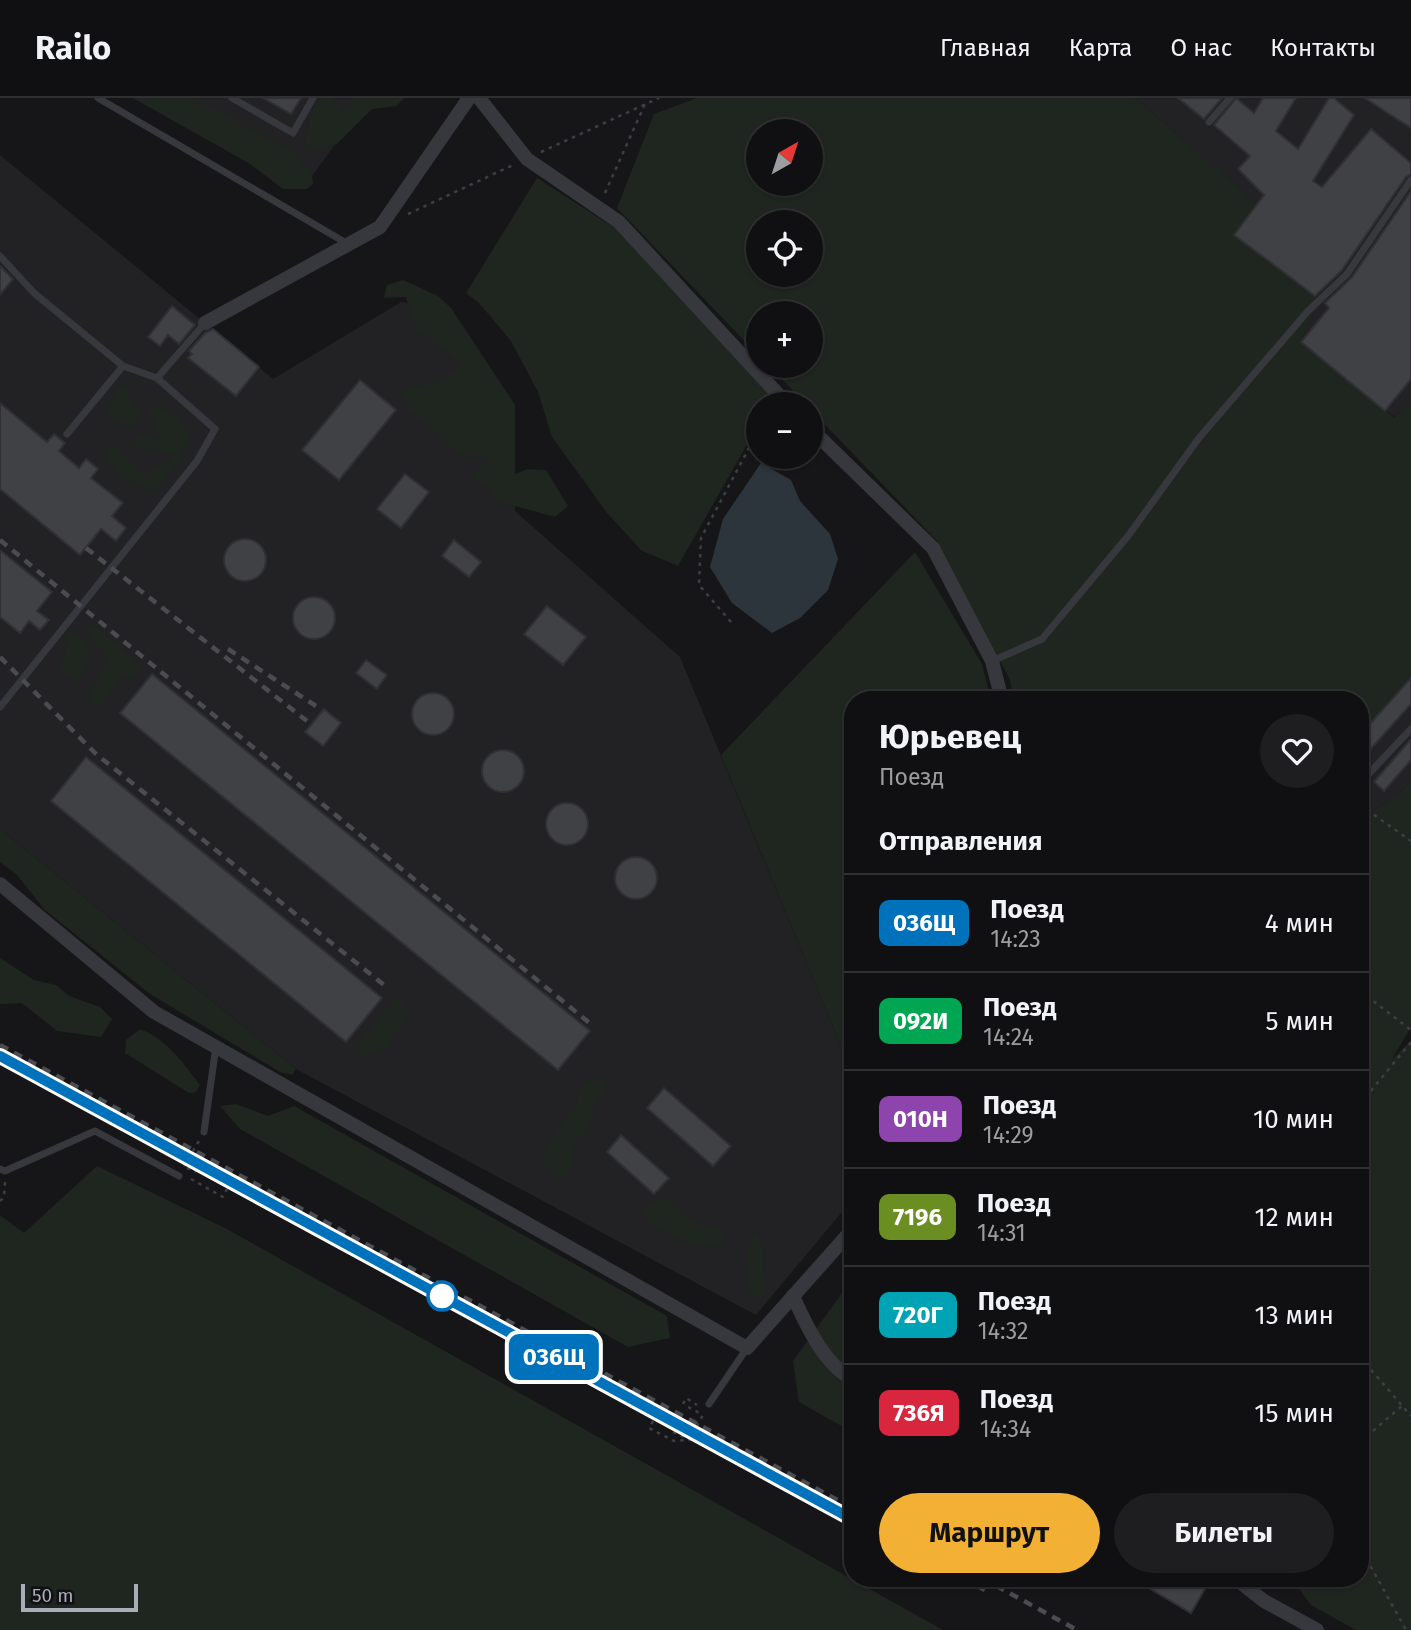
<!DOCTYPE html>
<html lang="ru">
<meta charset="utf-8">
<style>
body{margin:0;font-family:"Fira Sans",sans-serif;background:#1e1e20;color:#f1f3f6;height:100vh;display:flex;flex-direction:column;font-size:26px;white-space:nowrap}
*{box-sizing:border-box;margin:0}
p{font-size:23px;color:#9c9d9f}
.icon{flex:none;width:38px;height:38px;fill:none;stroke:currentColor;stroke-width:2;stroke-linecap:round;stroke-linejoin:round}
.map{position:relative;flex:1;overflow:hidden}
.panel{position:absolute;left:844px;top:593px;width:525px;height:896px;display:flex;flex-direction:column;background:#101012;border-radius:28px;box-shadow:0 2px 5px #0004,0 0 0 2px #303032}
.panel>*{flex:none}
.badge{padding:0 14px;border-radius:10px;font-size:24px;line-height:46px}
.needle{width:46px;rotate:39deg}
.fabs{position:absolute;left:746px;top:21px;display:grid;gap:14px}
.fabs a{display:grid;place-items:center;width:77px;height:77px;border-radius:50%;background:#101012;box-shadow:0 2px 5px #0004,0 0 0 2px #303032;font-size:35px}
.scale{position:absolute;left:21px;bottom:18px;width:117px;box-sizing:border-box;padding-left:7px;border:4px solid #a8adb8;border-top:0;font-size:19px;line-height:24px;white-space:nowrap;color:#a8adb8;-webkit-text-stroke:5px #111113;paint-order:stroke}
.map>.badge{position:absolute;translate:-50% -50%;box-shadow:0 0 0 4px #fff}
h2{padding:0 35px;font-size:26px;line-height:63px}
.round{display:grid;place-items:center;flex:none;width:74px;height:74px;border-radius:37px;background:#1e1e20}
.overview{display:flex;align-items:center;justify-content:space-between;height:119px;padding:0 35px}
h1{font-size:33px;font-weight:700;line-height:52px}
.button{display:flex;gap:14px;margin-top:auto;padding:14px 35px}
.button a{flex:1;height:80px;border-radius:42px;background:#f2b134;color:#111;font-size:28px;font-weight:700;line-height:80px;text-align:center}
.button a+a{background:#1e1e20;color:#f1f3f6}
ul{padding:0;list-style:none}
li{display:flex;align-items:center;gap:21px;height:98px;padding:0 35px;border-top:2px solid #303032}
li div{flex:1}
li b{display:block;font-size:26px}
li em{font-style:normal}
li .badge{min-width:77px;font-weight:700;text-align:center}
header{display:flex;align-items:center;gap:42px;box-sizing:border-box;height:98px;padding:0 35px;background:#101012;border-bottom:2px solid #303032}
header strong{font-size:33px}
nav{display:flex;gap:38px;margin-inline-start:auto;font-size:24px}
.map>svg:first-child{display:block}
</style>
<header>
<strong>Railo</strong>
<nav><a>Главная</a><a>Карта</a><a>О нас</a><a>Контакты</a></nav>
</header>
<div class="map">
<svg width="1411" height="1532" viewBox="0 0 1411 1532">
<rect width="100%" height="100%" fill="#161618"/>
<!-- built -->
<g fill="#222225">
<path d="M181,0H369L312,78Z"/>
<path d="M1135,0H1411V303L1396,320L1301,244L1234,137L1256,106Z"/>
<path d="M0,57L273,281L401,204L451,210L515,307V413L680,559L841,948L852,953V1102L756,1217L296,971L0,731Z"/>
<path d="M1411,580V682L1401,694L1360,723V637Z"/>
</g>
<!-- green -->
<g fill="#1e261f" fill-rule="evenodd">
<path d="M133,0H191L291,51L312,78L313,86L307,91H283L250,66Z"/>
<path d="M321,0H332L342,14L350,10L353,0H404L397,8L372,11L337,46L314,52L304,46L313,10Z"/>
<path d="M697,0H1135L1257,106L1234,137L1317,199L1301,244L1395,320L1411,303V580L1360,637V602H1015L1009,580L937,443L810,311V306H806L769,268H810V215H758V257L617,110L654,16ZM758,33H810V86H758ZM758,124H810V177H758Z"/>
<path d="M537,80L621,134L774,297L769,306H758V327L678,468L642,453L607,415L552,339L538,294L511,243L479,205L466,195Z"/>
<path d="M403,182L438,198L451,210L515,307V376L528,371L546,372L568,408L555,419L493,402L488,387L472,379L488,361L460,357L408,311L403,291L441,284L462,265L416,232L406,199L384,200L387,187Z"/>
<path d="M119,287L128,289L129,301L141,315L135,329L106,319Z"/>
<path d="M152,307C170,313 181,319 189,337L181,360L153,395L123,380L104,360L107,352L116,349L145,376L169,363L174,356C160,351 143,353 131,346L142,335L163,344L148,312Z"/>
<path d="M915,454L982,566L991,602H852V953L841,948L721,657Z"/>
<path d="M95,528L131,558L141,571L133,579L118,580L108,600L96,612L88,602L89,594L109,562L86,533Z"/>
<path d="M71,532L84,543L90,553L83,576L75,584L59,570L66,558L64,538Z"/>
<path d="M1411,682V929L1392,961L1411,943V1532H1356L1311,1507L1292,1481L1360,1480V723L1401,694Z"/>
<path d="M0,731L296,971L292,977L280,974L150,896L45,812L17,777L0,764Z"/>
<path d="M0,860L34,882L56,887L69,898L100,909L112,921L101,939L57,933L22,905L0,906Z"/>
<path d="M398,898L409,916C395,935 386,961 359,958L357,947Z"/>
<path d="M140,931C168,942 182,964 200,987L196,994L189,995L125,955L126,942Z"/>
<path d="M599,981L607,988L596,1003L588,1032L573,1046L570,1073L564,1079C518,1073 563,1024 578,1007L576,999L588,984Z"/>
<path d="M236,1006L268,1018L294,1008L667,1218L670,1240L628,1249L240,1031L220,1008Z"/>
<path d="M97,1068L225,1130L943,1532H0V1117L24,1135Z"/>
<path d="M668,1099C683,1120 698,1129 724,1131V1145C696,1157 662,1137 642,1116L650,1106Z"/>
<path d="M755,1135L760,1139C766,1159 758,1172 767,1192L759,1202L748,1192L750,1173L746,1158Z"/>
<path d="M852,1181V1334L799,1304L793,1263Z"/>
</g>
<!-- water -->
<path fill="#2c353c" d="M761,365L791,382L800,403L830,436L838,461L828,492L800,520L772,535L732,505L710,469L723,421Z"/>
<!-- building -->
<g fill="#404145" stroke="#303034" stroke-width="2">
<path d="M263,0H301L291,16Z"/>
<path d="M1178,0H1222L1204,21Z"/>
<path d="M1236,0L1254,15L1263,0H1296L1276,33L1298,51L1329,0H1334L1354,17L1313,83L1322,89L1371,31L1411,65V76L1406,79L1342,172L1315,198L1234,137L1264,97L1238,71L1250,58L1214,27Z"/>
<path d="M1365,0H1411V30L1386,14Z"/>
<path d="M1411,93V281L1385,313L1301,244L1329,210L1325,205L1352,179Z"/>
<path d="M0,168L13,181L0,197Z"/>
<path d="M172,208L195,227L179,246L168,237L160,248L148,239Z"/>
<path d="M213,231L259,269L236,298L188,260L192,256L189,253L205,235Z"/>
<path d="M360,282L396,312L339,382L302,352Z"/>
<path d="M0,305L47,344L54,336L65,345L59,353L79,370L86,361L98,371L91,380L123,405L112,418L126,430L116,443L101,431L80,457L0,391Z"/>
<path d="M405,376L429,394L401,430L377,411Z"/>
<circle cx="245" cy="462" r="21"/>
<path d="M454,442L481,464L469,479L442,458Z"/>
<path d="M0,452L52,494L37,513L49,522L40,532L29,523L20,535L0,519Z"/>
<circle cx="314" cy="520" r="21"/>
<path d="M547,508L586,539L563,567L524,536Z"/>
<path d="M366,562L387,577L377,591L356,575Z"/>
<path d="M152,576L590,933L558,972L120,615Z"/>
<path d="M1411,580V606L1360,663V637Z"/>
<circle cx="433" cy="616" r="21"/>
<path d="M324,611L341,625L323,648L305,634Z"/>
<path d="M1411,641V662L1384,693L1374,684Z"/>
<circle cx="503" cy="673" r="21"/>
<path d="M86,659L382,900L346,944L51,703Z"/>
<circle cx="567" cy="726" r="21"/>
<circle cx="636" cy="780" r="21"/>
<path d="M664,990L731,1048L713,1068L647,1010Z"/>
<path d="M621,1037L669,1080L654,1096L607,1054Z"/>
<path d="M1151,1480H1193L1206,1489L1191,1515L1147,1489Z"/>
</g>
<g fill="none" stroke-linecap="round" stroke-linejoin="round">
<!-- path -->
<g stroke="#3d3f44" stroke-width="2.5" stroke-dasharray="3.5 5" stroke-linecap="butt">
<path d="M541,54L659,0"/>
<path d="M605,95L645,6"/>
<path d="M408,116L513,67"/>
<path d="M731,524L699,487L701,440L758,333"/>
<path d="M1360,707L1411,743"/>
<path d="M1360,893L1411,932"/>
<path d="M1360,1006L1411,944"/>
<path d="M184,1068L199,1043"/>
<path d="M187,1070L196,1074"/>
<path d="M191,1081L223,1099L227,1091"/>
<path d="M0,1103L4,1099L5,1084"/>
<path d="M1360,1259L1411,1318"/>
<path d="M683,1306L686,1300L697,1307"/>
<path d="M688,1309L703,1317"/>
<path d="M653,1323L649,1330L674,1343L687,1342"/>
<path d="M673,1334L690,1342L704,1315"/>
<path d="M1360,1344L1402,1308"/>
<path d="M1360,1436L1371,1469L1406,1532"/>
</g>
<!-- service -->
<g stroke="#37383d" stroke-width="7">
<path d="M98,0L348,146"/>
<path d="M232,0L293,35L313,0"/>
<path d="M1209,24L1230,0"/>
<path d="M0,158L34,195L123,268"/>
<path d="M67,336L123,268L157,280"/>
<path d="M992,563L1042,541L1128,438L1199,340L1308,213L1347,176L1411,82"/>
<path d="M0,609L197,363L215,331L157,280L205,225"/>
<path d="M1360,685L1411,631"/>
<path d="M204,1034L216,948"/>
<path d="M0,1071L5,1073L95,1033L179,1078"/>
<path d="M709,1306L747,1250"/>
</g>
<!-- minor -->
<g stroke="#37383d" stroke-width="14">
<path d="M479,0L527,61L619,124L787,306"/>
<path d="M205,225L380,129L469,0"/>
<path d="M810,330L933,450L992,563L1002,602"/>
<path d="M0,786L154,914L747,1250L852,1132"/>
<path d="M793,1198C806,1227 824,1266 852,1281"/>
<path d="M1235,1480L1264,1503L1317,1532"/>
</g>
<!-- rail -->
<g stroke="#4a4c52" stroke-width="4.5" stroke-dasharray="9 7" stroke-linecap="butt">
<path d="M0,442L592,927"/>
<path d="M86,450L307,623"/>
<path d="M228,551L316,608"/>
<path d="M0,559L96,656L389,891"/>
<path d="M0,947L852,1410"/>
<path d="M163,1046L228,1081"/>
<path d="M963,1480L990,1495"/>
<path d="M982,1480L1077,1532"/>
</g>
</g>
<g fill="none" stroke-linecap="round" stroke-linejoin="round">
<defs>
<path id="line" d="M0,958L852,1421"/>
</defs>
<!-- line casing -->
<use href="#line" stroke="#fff" stroke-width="16"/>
<!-- line -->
<use href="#line" stroke="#0072bc" stroke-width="10"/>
</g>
<!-- markers -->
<circle fill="#fff" stroke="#0072bc" stroke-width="3.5" cx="442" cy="1198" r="14"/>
</svg>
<div class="fabs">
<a><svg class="needle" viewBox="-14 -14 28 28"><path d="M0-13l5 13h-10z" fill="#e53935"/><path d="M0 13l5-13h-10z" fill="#9c9d9f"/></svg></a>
<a><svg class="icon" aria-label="locate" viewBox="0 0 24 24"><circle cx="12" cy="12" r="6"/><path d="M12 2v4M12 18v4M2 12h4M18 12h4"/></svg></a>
<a>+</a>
<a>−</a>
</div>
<div class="scale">50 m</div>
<b class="badge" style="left:554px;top:1259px;background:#0072bc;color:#fff">036Щ</b>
<section class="panel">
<div class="overview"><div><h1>Юрьевец</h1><p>Поезд</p></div><a class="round"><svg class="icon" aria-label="heart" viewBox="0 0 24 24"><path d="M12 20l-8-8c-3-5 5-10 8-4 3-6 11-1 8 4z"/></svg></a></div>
<h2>Отправления</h2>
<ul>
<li><span class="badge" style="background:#0072bc;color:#fff">036Щ</span><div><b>Поезд</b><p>14:23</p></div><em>4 мин</em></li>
<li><span class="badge" style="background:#00a651;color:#fff">092И</span><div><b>Поезд</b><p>14:24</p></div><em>5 мин</em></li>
<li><span class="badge" style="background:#8e44ad;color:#fff">010Н</span><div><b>Поезд</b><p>14:29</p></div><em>10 мин</em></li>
<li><span class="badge" style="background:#6b8e23;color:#fff">7196</span><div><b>Поезд</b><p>14:31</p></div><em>12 мин</em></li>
<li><span class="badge" style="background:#00a3b4;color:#fff">720Г</span><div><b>Поезд</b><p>14:32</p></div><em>13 мин</em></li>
<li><span class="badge" style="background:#d7263d;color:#fff">736Я</span><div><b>Поезд</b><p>14:34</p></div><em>15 мин</em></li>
</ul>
<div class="button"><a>Маршрут</a><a>Билеты</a></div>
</section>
</div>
